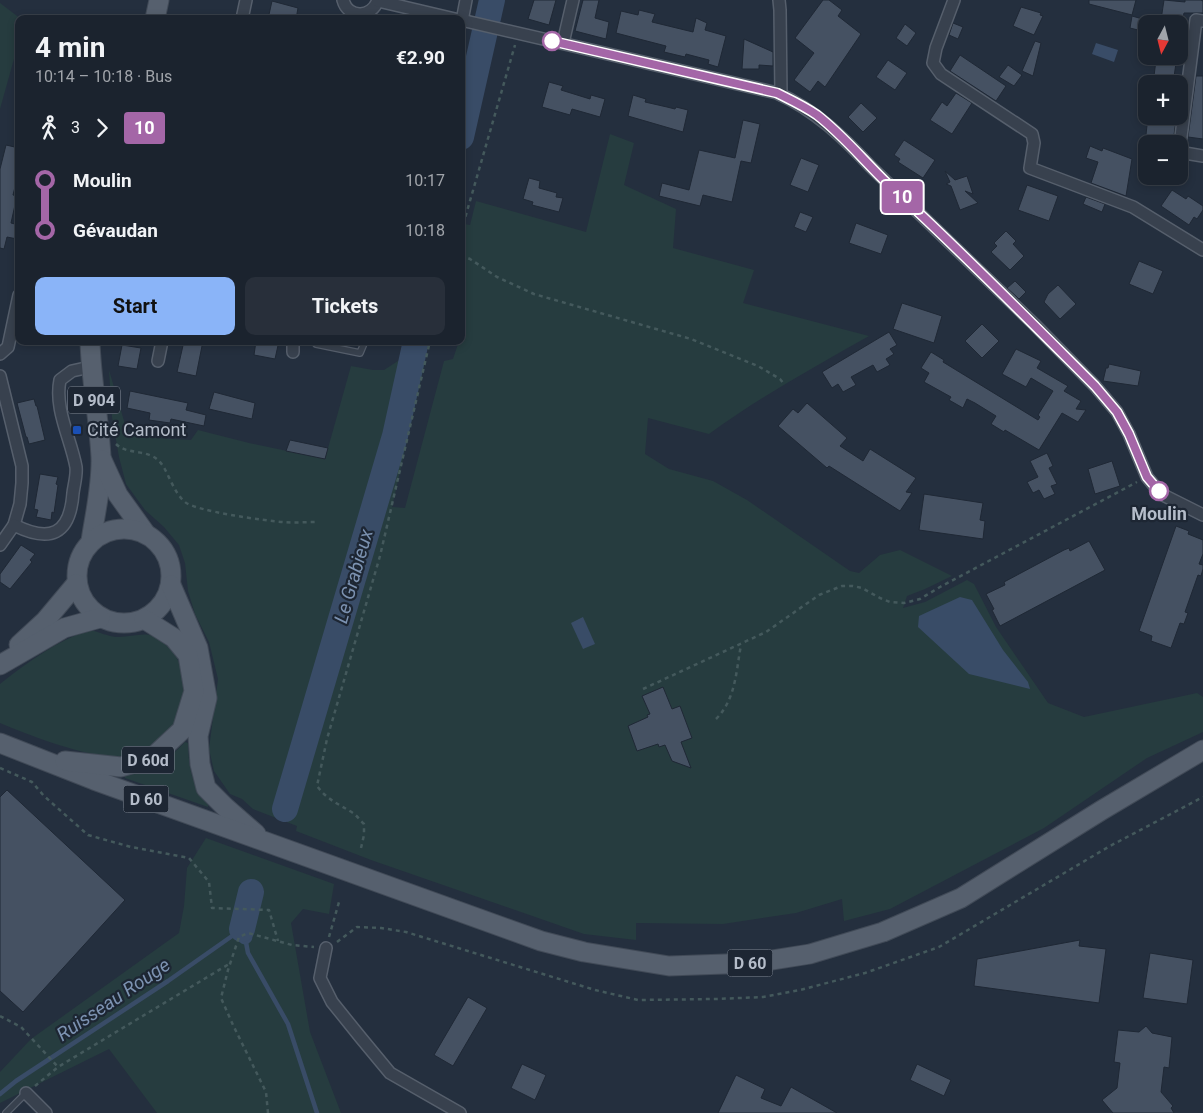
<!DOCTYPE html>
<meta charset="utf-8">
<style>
body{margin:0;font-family:Roboto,sans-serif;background:#282f3a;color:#f1f3f6;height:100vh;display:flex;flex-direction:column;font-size:19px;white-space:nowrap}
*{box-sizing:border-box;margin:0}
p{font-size:16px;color:#a0a4aa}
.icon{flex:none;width:28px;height:28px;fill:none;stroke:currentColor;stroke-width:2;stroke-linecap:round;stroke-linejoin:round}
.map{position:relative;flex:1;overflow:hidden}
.panel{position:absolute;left:15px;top:15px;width:450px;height:330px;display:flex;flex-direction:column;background:#1b232e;border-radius:10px;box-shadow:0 2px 8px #0003,0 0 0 1px #39404a}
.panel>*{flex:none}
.badge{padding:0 10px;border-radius:4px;font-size:18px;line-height:32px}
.needle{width:32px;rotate:187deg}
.controls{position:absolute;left:1138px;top:15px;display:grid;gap:10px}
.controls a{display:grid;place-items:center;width:50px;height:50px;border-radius:10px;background:#1b232e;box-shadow:0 2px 8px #0003,0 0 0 1px #39404a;font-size:25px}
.map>.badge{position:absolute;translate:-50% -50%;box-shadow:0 0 0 2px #fff}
.legs{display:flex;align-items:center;gap:8px;height:55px;padding:0 20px;font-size:16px}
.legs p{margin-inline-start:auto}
.overview{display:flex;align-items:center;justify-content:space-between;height:85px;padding:0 20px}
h1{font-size:28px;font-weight:700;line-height:38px}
.button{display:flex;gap:10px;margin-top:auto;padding:10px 20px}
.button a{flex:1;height:58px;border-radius:10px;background:#8ab4f8;color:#111;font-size:20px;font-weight:700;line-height:58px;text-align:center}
.button a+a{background:#282f3a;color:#f1f3f6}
ul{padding:0 20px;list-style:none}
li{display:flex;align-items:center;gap:18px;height:50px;font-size:19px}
li i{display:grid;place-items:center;width:8px;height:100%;margin:0 6px;background:currentColor}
li i::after{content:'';width:12px;height:12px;margin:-6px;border:4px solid;border-radius:50%;background:#1b232e}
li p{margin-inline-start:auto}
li:first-child i{background:linear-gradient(#0000 50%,currentColor 0)}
li:last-child i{background:linear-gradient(currentColor 50%,#0000 0)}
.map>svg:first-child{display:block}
</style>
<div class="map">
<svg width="1203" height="1113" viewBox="0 0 1203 1113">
<rect width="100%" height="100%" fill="#242f3e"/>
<!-- green -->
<g fill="#263c3f">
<path d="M0,3L21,19H19V41L0,109Z"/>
<path d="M610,134L634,143L624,185L676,209L673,248L754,270L743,303L869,336C814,367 760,397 709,434L648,418L645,454L669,469L713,481L747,500L850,571L859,573L880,555L900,550L952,576L925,589L907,596L903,608L925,602L967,580L974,584L996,627L1048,703L1084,717L1197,693L1203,697V732L1147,758L1044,828L890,909L844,921L842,899L796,913L723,924L636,923V940L584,934L371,860L296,831L297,826L253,809L242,799L230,794L214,771L209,749L218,679L209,642L195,614L188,591L185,563L179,545L164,527L145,510L126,484L119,457L112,417L109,370L127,431L154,438L191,440L198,430L249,443L325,459L351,366L373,370H384L401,359L425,362L392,507L405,508L444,361L453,359L459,341H461V231L463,224L470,225L476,201L586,232Z"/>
<path d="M90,630C99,632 107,636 116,637C128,638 142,632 153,636C162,640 171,649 176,657C199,693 175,742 136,755C104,765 31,736 0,723V684C28,662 56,641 90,630Z"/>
<path d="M185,742L188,743C189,770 191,782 208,805V807L125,778V776C149,771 168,761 185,742Z"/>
<path d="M206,838L334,884L329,914L303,909L291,923L310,1032L341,1113H157L109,1049L0,1103V1072L31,1039L179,933L184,906L187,868Z"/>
</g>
<!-- water -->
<g fill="#394c67">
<path d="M1096,43L1118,50L1114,62L1092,54Z"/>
<path d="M960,597L972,600L1003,650L1028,682L1030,689L969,674L918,627L919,616Z"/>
<path d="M583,617L595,644L583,649L571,623Z"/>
</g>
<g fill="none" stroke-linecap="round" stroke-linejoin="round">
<!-- stream -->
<g stroke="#394c67" stroke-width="4.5">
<path d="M245,937L248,953L288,1024L317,1113"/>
<path d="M0,1094L16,1081L168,981L242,929"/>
</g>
<!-- canal -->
<path stroke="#394c67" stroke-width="15" d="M242,929L245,937"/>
<!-- river -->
<g stroke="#394c67" stroke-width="26">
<path d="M461,137L492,0"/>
<path d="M285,809L395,436L416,341"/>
<path d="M242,929L251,892"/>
</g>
</g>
<!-- building -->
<g fill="#455162" stroke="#1f2835">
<path d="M534,0H556L549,25L528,19Z"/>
<path d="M583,0H599L595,18L609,22L606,39L575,31Z"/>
<path d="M823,0H829L842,10L838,16L861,34L825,87L818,81L810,92L794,80L814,53L795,38Z"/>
<path d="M1089,0H1136L1132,15L1089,4Z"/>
<path d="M1164,0L1185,2V0H1201L1203,1V13H1184L1182,23L1161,20Z"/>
<path d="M272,1L298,8L296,19H268Z"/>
<path d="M1021,7L1041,13L1040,15L1043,16L1034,35L1013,26Z"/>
<path d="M639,10L655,14L652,22L693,32L696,18L707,23L705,30L726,36L718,67L708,64L709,60L686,54L685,57L664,52L666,46L616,33L621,11L638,15Z"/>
<path d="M1132,16L1146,20V32L1130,28Z"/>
<path d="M953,23L963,27L958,39L949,35Z"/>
<path d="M905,24L916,33L907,46L896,38Z"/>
<path d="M744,39L773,52V66L759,65V69H742Z"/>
<path d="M1035,41L1041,43L1033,76L1022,71Z"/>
<path d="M960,55L1006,86L996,101L950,71Z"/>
<path d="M888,60L907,73L895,90L876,77Z"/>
<path d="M1156,60L1176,63L1173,84H1153Z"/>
<path d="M1008,65L1022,75L1014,86L999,77Z"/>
<path d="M1196,76H1203V139L1188,137Z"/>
<path d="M549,82L563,86L561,90L590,99L591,95L605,99L600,117L572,109L570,115L542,107Z"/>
<path d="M956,93L972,103L952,134L930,120L942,102L947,106Z"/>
<path d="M633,95L646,99L645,102L667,107L675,109L676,107L688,110L683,132L628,116Z"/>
<path d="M861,103L877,118L863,132L848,117Z"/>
<path d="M1148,116H1169L1168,119L1176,120L1174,135H1166L1165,144H1145Z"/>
<path d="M743,120L760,124L751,163L741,161L732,202L703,195L700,206L659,196L662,183L689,190L699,150L735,158Z"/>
<path d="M904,140L935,160L923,178L898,162L900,159L894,155Z"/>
<path d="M6,145L19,148V171L13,195L17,196L11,223L19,225V230L17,239L7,237L4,249L0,248V169Z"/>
<path d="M1090,146L1102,151L1103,148L1132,159L1126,196L1091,183L1098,162L1086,158Z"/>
<path d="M801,158L819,165L808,192L790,185Z"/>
<path d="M945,171L955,180L967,176L973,194L965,191L978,203L960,210L951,186L946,184L950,182Z"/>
<path d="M529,178L540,181L539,188L557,193L556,197L563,198L559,212L532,205L533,202L523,199Z"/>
<path d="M1027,185L1058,196L1049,221L1018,210Z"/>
<path d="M1172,190L1186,199L1188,196L1203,206V210L1197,219L1194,217L1189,225L1161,206Z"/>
<path d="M1086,197L1105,204L1102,212L1083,204Z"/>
<path d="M800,212L813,217L806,232L794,227Z"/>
<path d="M856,223L888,235L881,254L849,243Z"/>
<path d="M1006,231L1016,241L1013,244L1024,256L1010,270L991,252L997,246L994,243Z"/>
<path d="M1139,261L1163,271L1153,294L1129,284Z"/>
<path d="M1015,281L1026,292L1019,299L1007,288Z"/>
<path d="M1058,285L1076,304L1060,319L1044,302L1048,294Z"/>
<path d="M902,303L942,316L934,343L893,329Z"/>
<path d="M982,324L999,341L982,358L965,341Z"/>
<path d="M889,332L897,345L890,349L894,354L886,359L890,365L877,372L873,365L851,377L856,385L843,392L838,384L832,388L822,372Z"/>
<path d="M184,341H203L196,376L177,372Z"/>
<path d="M256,341H279L275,359L254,355Z"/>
<path d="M122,345L141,348L137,369L118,366Z"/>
<path d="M1016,349L1041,361L1037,368L1068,386L1064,391L1081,401L1076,409L1086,410L1078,422L1062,413L1039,450L1005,430L1004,432L991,424L996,416L975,403L967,399L963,408L949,400L951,397L924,382L929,373L921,368L931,352L944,360L943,362L1038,420L1040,417L1038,415L1053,391L1031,378L1026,387L1002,374Z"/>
<path d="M1109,364L1141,371L1138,386L1103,381L1106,368H1108Z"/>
<path d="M130,391L188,403L186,410L206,415L204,426L171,419L170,423L149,420L150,413L127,408Z"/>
<path d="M214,392L255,403L252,419L209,409Z"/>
<path d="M34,399L36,406H37L45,440L29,444L27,437H26L17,403Z"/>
<path d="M807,403L847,438L840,446L863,461L870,449L916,478L906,492L912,493L900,511L829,466L827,468L778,426L793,409L798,413Z"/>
<path d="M290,440L328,448L325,459L286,451Z"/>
<path d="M1047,453L1053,466L1049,468L1057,484L1051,486L1055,494L1044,499L1039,490L1033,493L1027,482L1038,477L1030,461Z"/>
<path d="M1112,461L1120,486L1095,494L1088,469Z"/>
<path d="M40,474L58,477L56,484L58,485L54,513L52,512L51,520L36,517L38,510L34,509Z"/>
<path d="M924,494L983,503L980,520L985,521L983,539L919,530Z"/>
<path d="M1176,526L1189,531L1188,534L1203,540V554L1199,564L1203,565V569L1201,576L1198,575L1185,612L1188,613L1184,624L1180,623L1171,648L1151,641L1152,636L1139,631Z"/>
<path d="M1089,541L1105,570L1000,626L992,610L994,609L986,594L1005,585L1004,582L1064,550L1069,548L1070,551Z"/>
<path d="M21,545L35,554L30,560L32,562L10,589L0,582V574Z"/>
<path d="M663,687L672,709L680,706L692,738L681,742L691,768L672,761L665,745L659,747L658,744L637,751L628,726L648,717L647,715L650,714L642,696Z"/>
<path d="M7,790L125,900L23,1012L0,991V797Z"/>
<path d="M1080,940L1079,946L1106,949L1099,1003L974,986L977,959Z"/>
<path d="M1150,953L1193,960L1187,1004L1143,998Z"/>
<path d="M468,997L487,1008L453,1066L434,1055Z"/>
<path d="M1146,1026L1152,1033L1172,1037L1169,1068L1164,1067L1161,1092L1173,1106L1171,1108L1174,1113H1113L1102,1100L1117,1088L1120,1063L1114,1062L1118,1030L1139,1032Z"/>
<path d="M522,1064L546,1075L535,1100L511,1088Z"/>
<path d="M917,1064L951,1080L944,1096L910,1080Z"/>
<path d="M736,1075L765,1089L761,1098L781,1106L791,1087L837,1113H718Z"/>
</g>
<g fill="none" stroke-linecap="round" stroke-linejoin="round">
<defs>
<g id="lane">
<path d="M316,341V344L360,353L365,341"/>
<path d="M6,1113L26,1093"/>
</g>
<g id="street">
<path d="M343,0C348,19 372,18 378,0"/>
<path d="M779,0L780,10L781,95"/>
<path d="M954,0L936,48L933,63L941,74L1032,134L1034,143L1030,168L1133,207L1203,250"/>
<path d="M378,1L455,19"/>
<path d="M242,19L246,0"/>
<path d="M461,20L777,93C815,110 843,137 871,167L1034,324L1095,386L1117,412L1129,434L1147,477L1161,494L1203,515"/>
<path d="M462,21L466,0"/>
<path d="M1203,21L1196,20L1179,152L1203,156"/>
<path d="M563,43L573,0"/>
<path d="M293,352V341"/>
<path d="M0,354L8,347L19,295"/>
<path d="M158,361L162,341"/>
<path d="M0,376L22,466V483L20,504L14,525L0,545"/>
<path d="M14,525C50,543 70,535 73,493C74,485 77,475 76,467C71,439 54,409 60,380L72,371L90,367"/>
<path d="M326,948L320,978L332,1002L361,1038L390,1073L460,1113"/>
<path d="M26,1093L46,1113"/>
</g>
<g id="primary">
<path d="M155,19L159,0"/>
<path d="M90,341C91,380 99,418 101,457C102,485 95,514 91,541"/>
<path d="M102,460L118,495L146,534"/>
<circle cx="124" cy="576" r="47"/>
<path d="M171,585L198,648L207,698L198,736L200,764L206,788L225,807L256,834"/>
<path d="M19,645L45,621L76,584"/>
<path d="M0,665L64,628L100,618"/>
<path d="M0,743L94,780L541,941L584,952L669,966L753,963L810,954L883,932L961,898L1102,810L1203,750"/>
<path d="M65,761L121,767L152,758L182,730L194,691L188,655L174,638L144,619"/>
</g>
</defs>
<!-- lane casing -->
<use href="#lane" stroke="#565f6c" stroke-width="8"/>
<!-- street casing -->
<use href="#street" stroke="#565f6c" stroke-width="14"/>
<!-- primary casing -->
<use href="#primary" stroke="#414a57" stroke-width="21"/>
<!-- path -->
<g stroke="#44595c" stroke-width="2.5" stroke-dasharray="4 4" stroke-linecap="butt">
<path d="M461,232L515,45"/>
<path d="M461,255L470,259L497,277L534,294L691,339L758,366L780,379L784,384"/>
<path d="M116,444C127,455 146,449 158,460C168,469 172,491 185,502C195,511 266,521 283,522C294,523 306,522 317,522"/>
<path d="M643,689L766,632L819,595L842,586H853L862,588L880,598L890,602L904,603L920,599L940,587L1137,482"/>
<path d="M716,719C736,699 736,671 741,645"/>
<path d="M0,768L32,782L44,796L88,835L131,847L189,858L209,882L212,908L269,910L278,941"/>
<path d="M361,848L364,835V824C360,820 357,816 353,813C339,804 327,800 317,786L327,739L380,556L430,341"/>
<path d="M329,937L339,902"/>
<path d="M337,942L357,927L381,928L406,932L595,990L638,1000L715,999L763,997L800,990L865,973L939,947L1110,846L1203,797"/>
<path d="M0,1016L21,1027L58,1067"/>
<path d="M35,1086L58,1067L229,964"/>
<path d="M268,1113L266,1092L233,1025L221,998L228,970L239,937L248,933L292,945L314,947"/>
</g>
<!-- lane -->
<use href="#lane" stroke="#38414e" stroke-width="5.5"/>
<!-- street -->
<use href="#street" stroke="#38414e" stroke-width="11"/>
<!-- primary -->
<use href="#primary" stroke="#56606e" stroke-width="19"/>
</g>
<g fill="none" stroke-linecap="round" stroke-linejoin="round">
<defs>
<path id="line-1" d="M552,41L777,93C791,100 804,106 817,115C843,135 864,161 888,184C959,249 1027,318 1095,386L1117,412L1129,434L1147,477L1159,491"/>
</defs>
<!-- line-1 casing -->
<use href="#line-1" stroke="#fff" stroke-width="11"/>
<!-- line-1 -->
<use href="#line-1" stroke="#a466a7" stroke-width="8"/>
</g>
<!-- markers -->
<g fill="#fff" stroke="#a466a7" stroke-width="2.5">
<circle cx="552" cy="41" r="9"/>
<circle cx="1159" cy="491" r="9"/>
</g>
<rect fill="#1a4fb4" stroke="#1d2633" stroke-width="2" x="72" y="425" width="10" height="10" rx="2.5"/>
<g text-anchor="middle" stroke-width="4.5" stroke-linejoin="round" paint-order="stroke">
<!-- shield labels -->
<g fill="#1d2633" stroke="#878f9c" stroke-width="1">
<rect x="68" y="386.5" width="52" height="27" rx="4"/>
<rect x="122" y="746.5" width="52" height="27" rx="4"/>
<rect x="123.5" y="785.5" width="45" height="27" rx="4"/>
<rect x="727.5" y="949.5" width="45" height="27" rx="4"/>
</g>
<g font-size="16" font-weight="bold" fill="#b4bcc9">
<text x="94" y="406">D 904</text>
<text x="148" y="766">D 60d</text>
<text x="146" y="805">D 60</text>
<text x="750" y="969">D 60</text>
</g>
<!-- poi labels -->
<g font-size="18" fill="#b4bcc9" stroke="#1d2633" text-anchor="start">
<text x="87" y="436">Cité Camont</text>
</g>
<!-- stop labels -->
<g font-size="18" font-weight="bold" fill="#b4bcc9" stroke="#1d2633">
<text x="1159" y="520">Moulin</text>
</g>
<!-- water labels -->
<g font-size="19" font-style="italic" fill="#7c92b1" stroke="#1d2633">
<text transform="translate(353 576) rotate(-74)" y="7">Le Grabieux</text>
<text transform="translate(113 999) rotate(-34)" y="7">Ruisseau Rouge</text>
</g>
</g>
</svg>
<div class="controls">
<a><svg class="needle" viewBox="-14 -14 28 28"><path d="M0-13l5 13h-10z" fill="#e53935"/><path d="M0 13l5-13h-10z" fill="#a0a4aa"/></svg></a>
<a>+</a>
<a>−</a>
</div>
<b class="badge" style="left:902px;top:197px;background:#a466a7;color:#fff">10</b>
<section class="panel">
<div class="overview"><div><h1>4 min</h1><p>10:14 – 10:18 · Bus</p></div><b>€2.90</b></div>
<div class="legs"><svg class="icon" aria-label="walk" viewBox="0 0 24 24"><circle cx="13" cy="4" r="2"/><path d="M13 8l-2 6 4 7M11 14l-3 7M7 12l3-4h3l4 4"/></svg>3<svg class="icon" aria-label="forward" viewBox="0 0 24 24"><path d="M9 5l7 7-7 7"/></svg><b class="badge" style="background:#a466a7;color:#fff">10</b></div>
<ul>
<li><i style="color:#a466a7"></i><b>Moulin</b><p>10:17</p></li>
<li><i style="color:#a466a7"></i><b>Gévaudan</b><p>10:18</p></li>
</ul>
<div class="button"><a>Start</a><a>Tickets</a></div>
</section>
</div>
